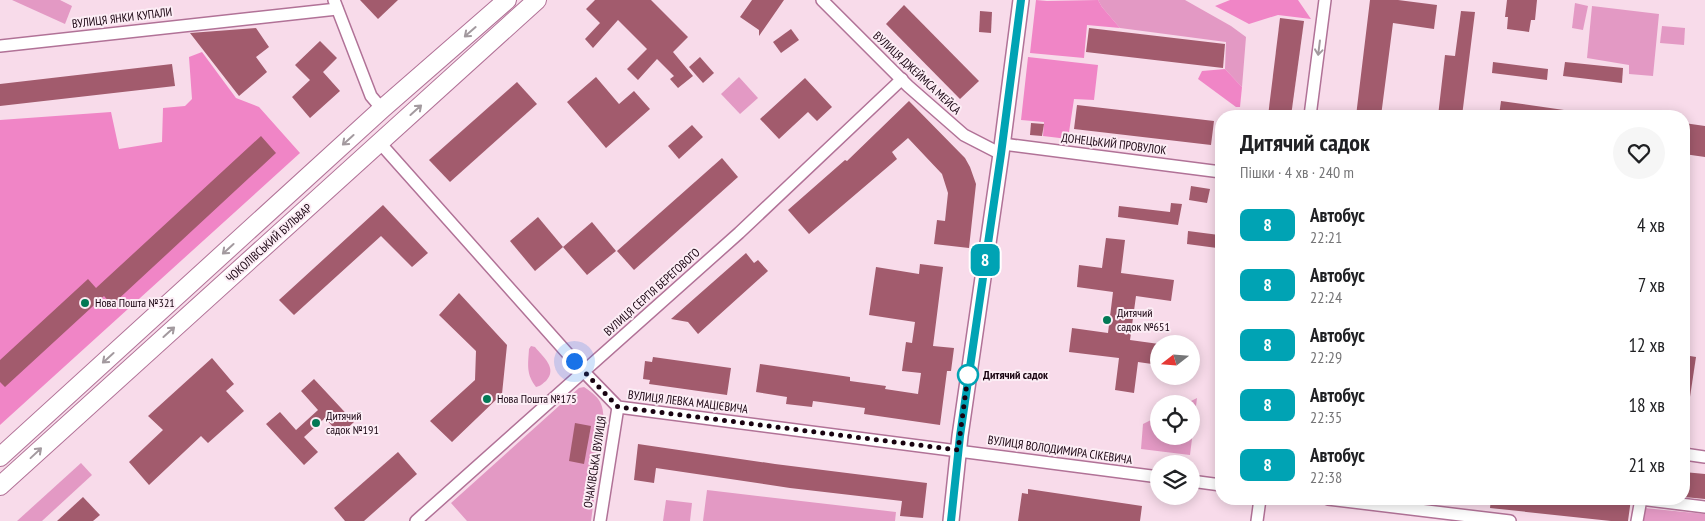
<!DOCTYPE html>
<html lang="uk">
<meta charset="utf-8">
<style>
body{margin:0;font-family:"PT Sans Narrow",sans-serif;background:#f6f6f6;color:#202124;height:100vh;display:flex;flex-direction:column;font-size:19px;white-space:nowrap}
*{box-sizing:border-box;margin:0}
p{font-size:16px;color:#757577}
.icon{flex:none;width:28px;height:28px;fill:none;stroke:currentColor;stroke-width:2;stroke-linecap:round;stroke-linejoin:round}
.map{position:relative;flex:1;overflow:hidden}
.panel{position:absolute;left:1215px;top:110px;width:475px;height:395px;display:flex;flex-direction:column;background:#fff;border-radius:20px;box-shadow:0 2px 12px #0003}
.panel>*{flex:none}
.badge{padding:0 10px;border-radius:8px;font-size:18px;line-height:32px}
.needle{width:32px;rotate:253deg}
.tools{position:absolute;left:1150px;top:335px;display:grid;gap:10px}
.tools a{display:grid;place-items:center;width:50px;height:50px;border-radius:50%;background:#fff;box-shadow:0 2px 12px #0003;font-size:25px}
.you{position:absolute;width:25px;height:25px;margin:-12px;border:4px solid #fff;border-radius:50%;background:#1a73e8;box-shadow:0 0 0 8px #1a73e833}
.map>.badge{position:absolute;translate:-50% -50%;box-shadow:0 0 0 2px #fff}
.round{display:grid;place-items:center;flex:none;width:52px;height:52px;border-radius:26px;background:#f6f6f6}
.headline{display:flex;align-items:center;justify-content:space-between;height:85px;padding:0 25px}
h1{font-size:24px;font-weight:800;line-height:38px}
ul{padding:0;list-style:none}
li{display:flex;align-items:center;gap:15px;height:60px;padding:0 25px}
li div{flex:1}
li b{display:block;font-size:19px}
li em{font-style:normal}
li .badge{min-width:55px;font-weight:700;text-align:center}
.map>svg:first-child{display:block}
</style>
<div class="map">
<svg width="1705" height="521" viewBox="0 0 1705 521">
<rect width="100%" height="100%" fill="#f8dbea"/>
<!-- green -->
<g fill="#e399c4">
<path d="M12,0H60L72,6L65,24Z"/>
<path d="M1098,0H1185L1231,26L1246,37L1242,87L1225,69L1226,42L1120,28L1102,7Z"/>
<path d="M1575,3L1588,6L1583,30L1572,28Z"/>
<path d="M1592,6L1659,14L1653,76L1629,74V65L1587,58Z"/>
<path d="M1662,26L1685,28L1684,45L1660,43Z"/>
<path d="M739,77L758,98L740,114L721,94Z"/>
<path d="M531,346L535,347C543,357 558,368 546,381C542,384 541,386 536,387C526,374 528,365 529,349Z"/>
<path d="M584,387C603,400 603,404 604,426L591,521H467L451,503L579,388Z"/>
<path d="M1197,398L1190,455L1141,449L1143,424L1159,416V436H1191V404H1185Z"/>
<path d="M81,463L92,475L42,521H17Z"/>
<path d="M707,490L896,512L895,521H703Z"/>
<path d="M666,500L692,503L690,521H663Z"/>
<path d="M1644,508L1705,514V521H1643Z"/>
</g>
<!-- forest -->
<g fill="#f085c6">
<path d="M1036,0L1047,1L1098,0L1102,7L1120,28L1087,25L1084,58L1030,53Z"/>
<path d="M1230,0H1298L1311,19L1278,15L1249,24L1215,6Z"/>
<path d="M202,52L236,98L259,107L300,153L0,425V120L111,112L119,149L162,142L163,108L185,106L192,99L189,57Z"/>
<path d="M1028,57L1098,65L1094,100L1074,99L1068,139L1043,136L1044,122L1021,120Z"/>
<path d="M1225,69L1242,87L1240,107H1236L1198,79L1202,71Z"/>
</g>
<!-- building -->
<g fill="#a25b6d">
<path d="M360,0H398L378,19Z"/>
<path d="M595,0H651L688,37L673,52L693,76L678,88L670,79L674,76L657,59L638,80L627,69L647,49L618,20L593,48L585,39L600,23L586,9Z"/>
<path d="M752,0H784L759,36V30L740,17Z"/>
<path d="M1370,0H1398L1437,5L1434,29L1393,23L1381,116H1356Z"/>
<path d="M1507,0H1537L1535,20H1531L1529,32L1507,29L1508,17H1505Z"/>
<path d="M904,5L979,81L960,99L886,24Z"/>
<path d="M980,11L992,12L991,33L979,32Z"/>
<path d="M1461,11L1475,12L1462,116H1438L1445,55L1455,56Z"/>
<path d="M1280,18L1304,21L1291,116H1268Z"/>
<path d="M256,28L269,47L256,57L267,72L239,96L190,33Z"/>
<path d="M1089,28L1225,44L1223,68L1086,52Z"/>
<path d="M791,29L799,40L781,53L773,42Z"/>
<path d="M320,41L337,58L323,72L340,91L310,118L292,97L310,80L295,65Z"/>
<path d="M700,57L714,73L703,83L689,67Z"/>
<path d="M1493,62L1548,69L1547,80L1492,73Z"/>
<path d="M1565,62L1623,68L1622,83L1563,76Z"/>
<path d="M172,64L175,86L0,106V84Z"/>
<path d="M596,77L619,104L634,91L650,109L606,148L567,102Z"/>
<path d="M805,78L832,107L817,121L808,112L779,139L760,119Z"/>
<path d="M517,82L537,104L450,182L429,160Z"/>
<path d="M909,101L965,158L970,167L976,184L969,248L934,244L937,220L945,221L948,193L942,174L908,138L892,152L897,159L809,234L788,210L845,160L847,161Z"/>
<path d="M1501,101L1564,110L1563,116H1499Z"/>
<path d="M1077,105L1214,121L1211,145L1074,129Z"/>
<path d="M1031,123L1044,124L1042,136L1030,135Z"/>
<path d="M1684,123L1705,126V157L1684,154Z"/>
<path d="M692,125L703,137L679,159L668,146Z"/>
<path d="M261,136L276,153L112,305L104,296L5,387L0,382V360L88,279L96,288Z"/>
<path d="M722,158L738,177L634,270L617,251Z"/>
<path d="M1191,186L1210,189L1207,203L1189,200Z"/>
<path d="M1171,203L1182,204L1178,225L1118,217L1119,206L1170,212Z"/>
<path d="M383,205L428,253L412,267L381,236L294,315L279,300Z"/>
<path d="M538,217L563,247L535,271L510,241Z"/>
<path d="M592,222L616,251L587,275L563,247Z"/>
<path d="M1188,231L1219,235L1217,248L1187,244Z"/>
<path d="M1106,238L1125,240L1121,273L1174,280L1171,301L1136,296L1130,340L1159,344V365L1138,362L1134,393L1115,390L1119,358L1069,352L1072,328L1108,333L1113,292L1077,287L1079,265L1102,268Z"/>
<path d="M746,253L754,263L758,260L768,271L698,334L688,322L671,319Z"/>
<path d="M920,264L943,267L933,346L954,348L951,371H947L940,425L864,414L865,408L813,401L812,407L786,404L787,397L756,392L760,364L850,377V381L886,386L885,389L918,394L921,373L902,371L906,342L912,343L915,322L869,315L876,267L919,274Z"/>
<path d="M459,293L507,345L502,394L452,442L430,421L475,380L476,351L439,315Z"/>
<path d="M1684,355L1696,357L1690,397L1684,396Z"/>
<path d="M653,357L731,368L727,395L649,384L650,380L643,379L645,361L652,362Z"/>
<path d="M212,358L234,384L226,391L244,411L208,443L201,436L149,485L129,462L163,430L148,416Z"/>
<path d="M314,379L354,422L340,435L325,418L304,437L318,452L304,465L266,424L280,412L296,430L318,410L301,391Z"/>
<path d="M575,423L591,426L584,464L569,461Z"/>
<path d="M638,444L775,464L927,483L923,518L900,516L902,501L790,488L656,468L654,483L634,480Z"/>
<path d="M398,452L417,474L364,521H345L334,508Z"/>
<path d="M1684,472L1705,474V499L1684,497Z"/>
<path d="M1028,489L1142,506L1140,521H1018L1022,493L1028,494Z"/>
<path d="M83,497L100,515L93,521H57Z"/>
<path d="M1491,499H1583L1611,502L1612,499H1631L1628,521H1611L1490,508Z"/>
</g>
<g fill="none" stroke-linecap="round" stroke-linejoin="round">
<defs>
<g id="street">
<path d="M334,0L371,96L382,109"/>
<path d="M822,0L908,86L964,135L1001,154"/>
<path d="M0,46L337,9"/>
<path d="M1310,116L1325,0"/>
<path d="M380,143L584,372L618,407L1159,477"/>
<path d="M1003,144L1221,172"/>
<path d="M1684,454L1705,457"/>
<path d="M1191,481L1221,485"/>
<path d="M1328,499L1510,521"/>
<path d="M1640,499L1705,507"/>
<path d="M416,521L739,233L902,79"/>
<path d="M600,521L618,407"/>
<path d="M1257,521L1260,499"/>
<path d="M1637,521L1641,499"/>
</g>
<path id="secondary" d="M951,521L960,436L1001,154L1021,0"/>
<g id="primary">
<path d="M0,457L382,109L507,0"/>
<path d="M0,486L537,0"/>
</g>
</defs>
<!-- street casing -->
<use href="#street" stroke="#b17297" stroke-width="14"/>
<!-- secondary casing -->
<use href="#secondary" stroke="#b17297" stroke-width="18"/>
<!-- primary casing -->
<use href="#primary" stroke="#b17297" stroke-width="20"/>
<!-- street -->
<use href="#street" stroke="#fff" stroke-width="11"/>
<!-- secondary -->
<use href="#secondary" stroke="#fff" stroke-width="15"/>
<!-- primary -->
<use href="#primary" stroke="#fff" stroke-width="18"/>
</g>
<!-- one-way arrows -->
<defs><path id="oneway-shaft" d="M-6 0H5M1.5-3L5.5 0L1.5 3" fill="none" stroke-width="1.6" stroke-linecap="round" stroke-linejoin="round" transform="scale(1.25)"/></defs>
<g stroke="#a39a9f">
<use href="#oneway-shaft" transform="translate(470 32) rotate(139)"/>
<use href="#oneway-shaft" transform="translate(1319 48) rotate(97)"/>
<use href="#oneway-shaft" transform="translate(416 110) rotate(-42)"/>
<use href="#oneway-shaft" transform="translate(348 140) rotate(138)"/>
<use href="#oneway-shaft" transform="translate(228 249) rotate(138)"/>
<use href="#oneway-shaft" transform="translate(169 332) rotate(-42)"/>
<use href="#oneway-shaft" transform="translate(108 358) rotate(138)"/>
<use href="#oneway-shaft" transform="translate(36 453) rotate(-43)"/>
</g>
<g fill="none" stroke-linecap="round" stroke-linejoin="round">
<defs>
<path id="line" d="M951,521L960,436L1001,154L1021,0"/>
</defs>
<!-- line casing -->
<use href="#line" stroke="#fff" stroke-width="11"/>
<!-- line -->
<use href="#line" stroke="#00a3b4" stroke-width="8"/>
<!-- walk -->
<path stroke="#180310" stroke-width="5" stroke-dasharray="0 9" d="M574,361L618,407L958,450L968,375"/>
</g>
<!-- markers -->
<g fill="#027955" stroke="#fcedf5" stroke-width="2">
<circle cx="85" cy="303" r="5"/>
<circle cx="1107" cy="320" r="5"/>
<circle cx="487" cy="399" r="5"/>
<circle cx="316" cy="423" r="5"/>
</g>
<circle fill="#fff" stroke="#00a3b4" stroke-width="2.5" cx="968" cy="375" r="10"/>
<g text-anchor="middle" stroke-width="4" stroke-linejoin="round" paint-order="stroke">
<!-- street labels -->
<g font-size="12" fill="#180310" stroke="#fcedf5">
<text transform="translate(122 18) rotate(-7)" y="4">ВУЛИЦЯ ЯНКИ КУПАЛИ</text>
<text transform="translate(917 73) rotate(43)" y="4">ВУЛИЦЯ ДЖЕЙМСА МЕЙСА</text>
<text transform="translate(1114 144) rotate(7)" y="4">ДОНЕЦЬКИЙ ПРОВУЛОК</text>
<text transform="translate(269 243) rotate(-42)" y="4">ЧОКОЛІВСЬКИЙ БУЛЬВАР</text>
<text transform="translate(652 292) rotate(-42)" y="4">ВУЛИЦЯ СЕРГІЯ БЕРЕГОВОГО</text>
<text transform="translate(688 402) rotate(7)" y="4">ВУЛИЦЯ ЛЕВКА МАЦІЄВИЧА</text>
<text transform="translate(1060 450) rotate(8)" y="4">ВУЛИЦЯ ВОЛОДИМИРА СІКЕВИЧА</text>
<text transform="translate(595 462) rotate(-81)" y="4">ОЧАКІВСЬКА ВУЛИЦЯ</text>
</g>
<!-- poi labels -->
<g font-size="12" fill="#180310" stroke="#fcedf5" text-anchor="start">
<text x="95" y="307">Нова Пошта №321</text>
<text x="1117" y="317">Дитячий<tspan x="1117" dy="14">садок №651</tspan></text>
<text x="497" y="403">Нова Пошта №175</text>
<text x="326" y="420">Дитячий<tspan x="326" dy="14">садок №191</tspan></text>
</g>
<!-- stop labels -->
<g font-size="12" font-weight="bold" fill="#180310" stroke="#fcedf5" text-anchor="start">
<text x="983" y="379">Дитячий садок</text>
</g>
</g>
</svg>
<div class="tools">
<a><svg class="needle" viewBox="-14 -14 28 28"><path d="M0-13l5 13h-10z" fill="#e53935"/><path d="M0 13l5-13h-10z" fill="#757577"/></svg></a>
<a><svg class="icon" aria-label="locate" viewBox="0 0 24 24"><circle cx="12" cy="12" r="6"/><path d="M12 2v4M12 18v4M2 12h4M18 12h4"/></svg></a>
<a><svg class="icon" aria-label="layers" viewBox="0 0 24 24"><path d="M12 4l9 5-9 5-9-5zM3 14l9 5 9-5"/></svg></a>
</div>
<div class="you" style="left:574px;top:361px"></div>
<b class="badge" style="left:985px;top:260px;background:#00a3b4;color:#fff">8</b>
<section class="panel">
<div class="headline"><div><h1>Дитячий садок</h1><p>Пішки · 4 хв · 240 m</p></div><a class="round"><svg class="icon" aria-label="heart" viewBox="0 0 24 24"><path d="M12 20l-8-8c-3-5 5-10 8-4 3-6 11-1 8 4z"/></svg></a></div>
<ul>
<li><span class="badge" style="background:#00a3b4;color:#fff">8</span><div><b>Автобус</b><p>22:21</p></div><em>4 хв</em></li>
<li><span class="badge" style="background:#00a3b4;color:#fff">8</span><div><b>Автобус</b><p>22:24</p></div><em>7 хв</em></li>
<li><span class="badge" style="background:#00a3b4;color:#fff">8</span><div><b>Автобус</b><p>22:29</p></div><em>12 хв</em></li>
<li><span class="badge" style="background:#00a3b4;color:#fff">8</span><div><b>Автобус</b><p>22:35</p></div><em>18 хв</em></li>
<li><span class="badge" style="background:#00a3b4;color:#fff">8</span><div><b>Автобус</b><p>22:38</p></div><em>21 хв</em></li>
</ul>
</section>
</div>
